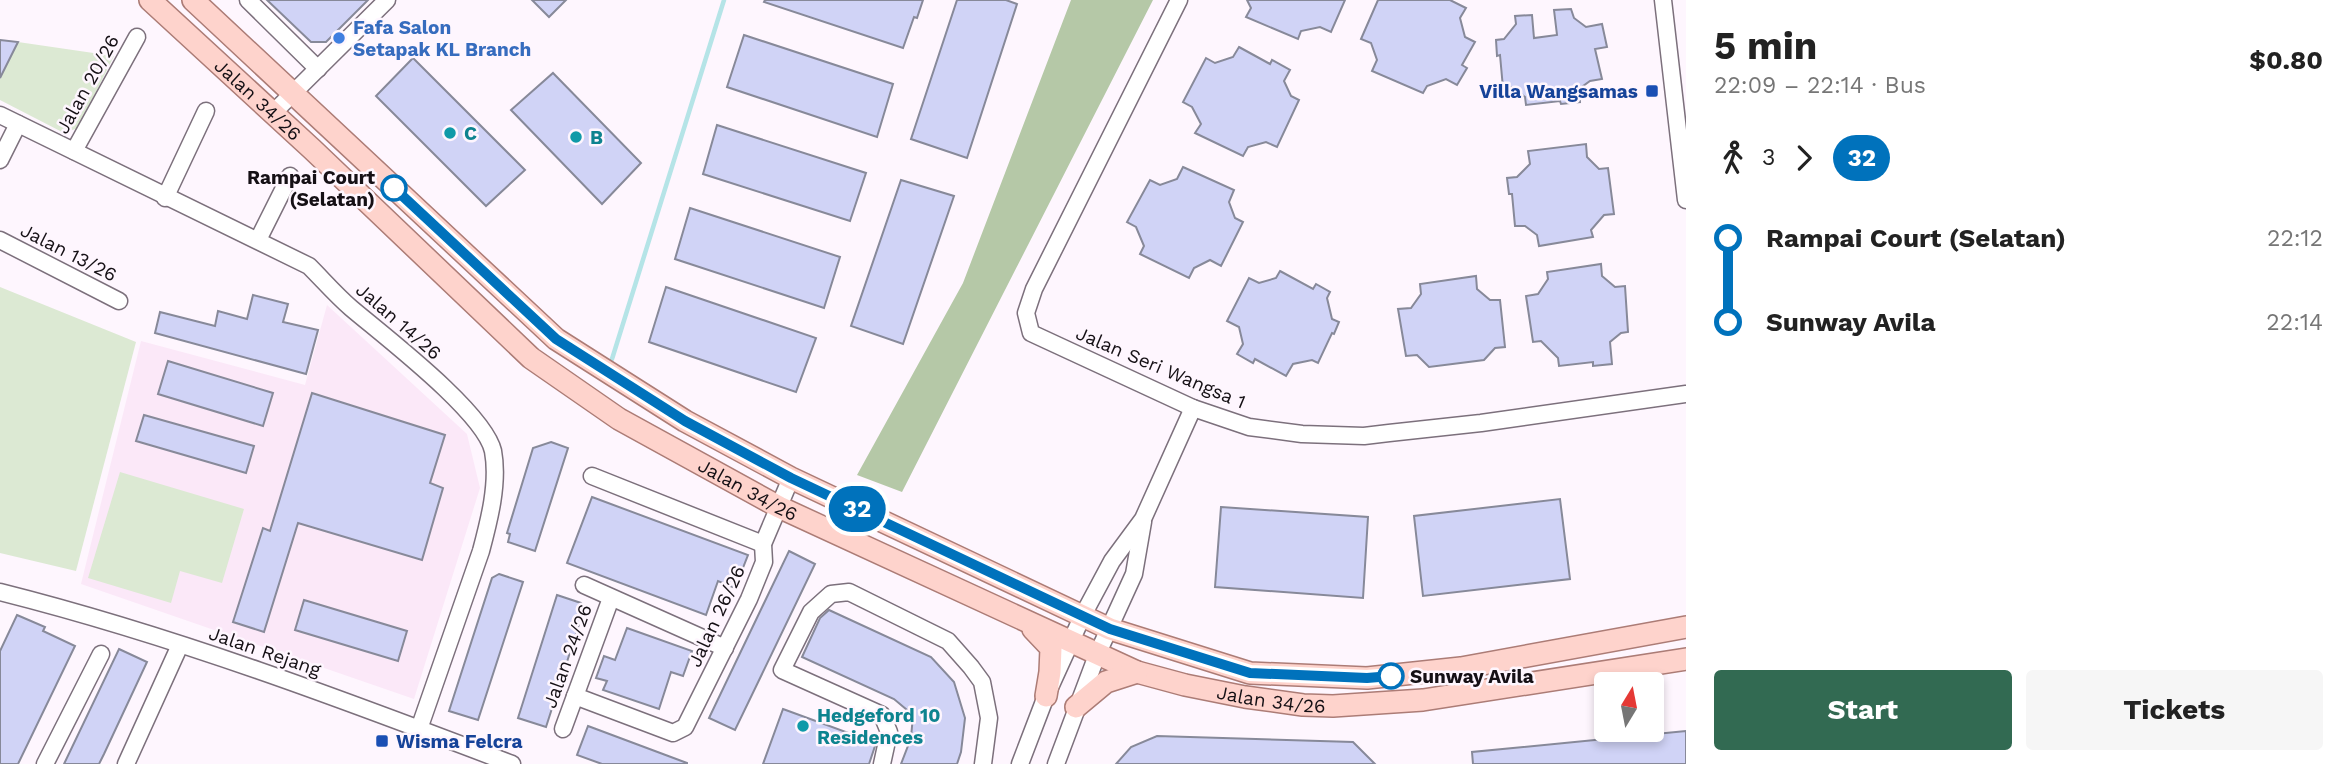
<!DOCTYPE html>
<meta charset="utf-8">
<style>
body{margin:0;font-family:"Work Sans",sans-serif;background:#f6f6f6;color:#222;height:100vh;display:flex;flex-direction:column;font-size:26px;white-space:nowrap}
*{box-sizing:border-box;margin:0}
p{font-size:23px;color:#767676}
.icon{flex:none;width:38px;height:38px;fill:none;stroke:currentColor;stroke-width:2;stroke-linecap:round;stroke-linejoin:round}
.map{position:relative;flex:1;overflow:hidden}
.side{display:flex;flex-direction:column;background:#fff;width:665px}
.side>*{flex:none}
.badge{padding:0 14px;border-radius:23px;font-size:24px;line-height:46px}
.needle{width:46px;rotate:10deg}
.buttons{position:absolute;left:1594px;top:672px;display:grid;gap:14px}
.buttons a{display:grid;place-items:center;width:70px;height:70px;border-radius:7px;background:#fff;box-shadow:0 4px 10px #0003;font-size:35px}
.map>.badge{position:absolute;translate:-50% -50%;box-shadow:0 0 0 4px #fff}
.legs{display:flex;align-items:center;gap:10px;height:77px;padding:0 28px;font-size:23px}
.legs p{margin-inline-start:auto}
.overview{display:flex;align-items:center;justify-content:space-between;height:119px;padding:0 28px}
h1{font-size:38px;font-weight:700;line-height:52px}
.action{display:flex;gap:14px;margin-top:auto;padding:14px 28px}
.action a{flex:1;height:80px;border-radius:7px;background:#326a52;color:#fff;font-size:28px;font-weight:700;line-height:80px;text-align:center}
.action a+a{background:#f6f6f6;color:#222}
ul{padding:0 28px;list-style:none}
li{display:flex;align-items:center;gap:24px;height:84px;font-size:26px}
li i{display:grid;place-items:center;width:10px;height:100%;margin:0 9px;background:currentColor}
li i::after{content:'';width:18px;height:18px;margin:-9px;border:5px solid;border-radius:50%;background:#fff}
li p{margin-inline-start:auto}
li:first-child i{background:linear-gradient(#0000 50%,currentColor 0)}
li:last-child i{background:linear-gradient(currentColor 50%,#0000 0)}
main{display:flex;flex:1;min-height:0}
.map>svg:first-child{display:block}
</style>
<main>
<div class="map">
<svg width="1686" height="764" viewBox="0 0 1686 764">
<rect width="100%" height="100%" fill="#fef6fe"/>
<!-- education -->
<path fill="#fbe8f8" d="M327,305L467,434L480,488L414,699L81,584L141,341L305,385Z"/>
<!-- green -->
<g fill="#dce9d3">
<path d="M18,42L114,56L78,128L64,133L0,100V79Z"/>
<path d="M0,287L136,342L76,571L0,553Z"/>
<path d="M120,472L244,509L222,583L180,571L171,603L88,578Z"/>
</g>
<!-- forest -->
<path fill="#b5c8a7" d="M1071,0H1153L902,492L857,475L963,283Z"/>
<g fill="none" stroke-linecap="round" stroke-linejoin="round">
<!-- stream -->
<path stroke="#b5e4e7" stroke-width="4.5" d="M612,359L724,0"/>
</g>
<!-- building -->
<g fill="#d0d3f6" stroke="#878999" stroke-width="2">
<path d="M267,0H368L326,42H311Z"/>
<path d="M532,0H566L549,17Z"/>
<path d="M765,0H923L917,18L914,17L903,48L764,2Z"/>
<path d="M957,0H1006L1017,4L967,158L911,139Z"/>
<path d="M1247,0H1345L1331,32L1320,27L1301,31L1298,39L1246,17L1251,8Z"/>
<path d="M1378,0H1450L1466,8L1460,18L1465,37L1475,42L1462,65L1467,68L1457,85L1446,79L1427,86L1423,93L1372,71L1377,60L1371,43L1361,39Z"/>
<path d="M1571,9L1574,18L1586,27L1602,24L1607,47L1595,49L1602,79L1590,81L1579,89L1580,102L1561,104L1560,101L1526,105L1525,97L1512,87L1503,88L1500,55L1497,56L1496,40L1504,39L1516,24L1515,16L1532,15L1534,38L1557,35L1554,10Z"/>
<path d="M744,35L893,84L877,137L727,87Z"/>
<path d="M0,40L18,42L0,78Z"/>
<path d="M1239,47L1270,64L1272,60L1290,70L1284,81L1291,96L1299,100L1277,147L1266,142L1248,147L1243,156L1195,133L1201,124L1192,107L1183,102L1206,58L1215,63L1233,57Z"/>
<path d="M413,58L525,170L486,206L376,96Z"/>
<path d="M553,73L641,163L602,204L511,110Z"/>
<path d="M717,125L866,173L850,221L703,174Z"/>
<path d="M1586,144L1587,157L1599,169L1608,168L1614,214L1604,215L1591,230L1593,237L1539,246L1537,235L1525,226H1515L1512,194H1509L1507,178L1517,177L1530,164L1528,151Z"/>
<path d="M1183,167L1234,190L1229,202L1235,218L1243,222L1221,266L1210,260L1194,268L1189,278L1140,254L1144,246L1136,227L1127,222L1150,180L1160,185L1177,179Z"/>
<path d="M901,180L954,196L903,344L851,326Z"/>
<path d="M690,208L840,257L824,308L675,259Z"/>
<path d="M1601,264L1602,276L1615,287L1625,286L1628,332L1621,333L1610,342L1612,364L1593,366V362L1559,366L1558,358L1541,341L1533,342L1526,296L1538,294L1548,279L1547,272Z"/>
<path d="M1280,271L1313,289L1316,284L1330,292L1327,298L1332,319L1339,322L1334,334L1332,333L1318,363L1312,360L1293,364L1286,376L1255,359L1253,363L1237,354L1243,344L1239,327L1227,321L1249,278L1259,283L1276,278Z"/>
<path d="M1476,276L1477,289L1490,300H1500L1505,347L1495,348L1484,360L1429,367L1417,355L1406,356L1398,309L1411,308L1421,294L1420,284Z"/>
<path d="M666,287L816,338L796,392L649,342Z"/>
<path d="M253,295L288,304L283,322L318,330L306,374L155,333L160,312L215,326L218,311L247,319Z"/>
<path d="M168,361L273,393L263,426L158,394Z"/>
<path d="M312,393L445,435L430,483L443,488L422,560L298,523L264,632L233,622L263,528L270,531Z"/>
<path d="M144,415L254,446L246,473L136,441Z"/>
<path d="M551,442L568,448L535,551L508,542L510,534L507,533L533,448Z"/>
<path d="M592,497L748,555L735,588L718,581L706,615L567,563Z"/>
<path d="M1560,499L1570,579L1423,596L1414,516Z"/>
<path d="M1221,507L1368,517L1363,598L1215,587Z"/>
<path d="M789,551L815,564L735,730L709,718Z"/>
<path d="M499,574L523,582L478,720L449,711L492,578Z"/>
<path d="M557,595L581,603L579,610L583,612L546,727L518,718Z"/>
<path d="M304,600L407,631L398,661L295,630Z"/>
<path d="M829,610L931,657L954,682L965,718L961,752L957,764H901L911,738L913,715L894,699L802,657L820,618Z"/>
<path d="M17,615L45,627L43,631L75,646L18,764H0V651Z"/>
<path d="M627,628L692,651L683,676L671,672L659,709L603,690L607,681L596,678L604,656L615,660Z"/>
<path d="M119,649L147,662L104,754L99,764H64Z"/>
<path d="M783,709L876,743L869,764H763Z"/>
<path d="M588,726L687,763V764H602L577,755Z"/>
<path d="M1686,731V764H1473L1472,752Z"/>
<path d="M1157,736L1353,742L1375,764H1116L1131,747Z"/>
</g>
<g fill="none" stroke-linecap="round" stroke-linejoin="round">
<defs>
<g id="minor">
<path d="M248,0L318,69"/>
<path d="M1179,0L1034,289L1026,313L1031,333L1193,408L1249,427L1302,434L1364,436L1389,433L1481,423L1686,394"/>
<path d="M1663,0L1686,200"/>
<path d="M272,114L387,0"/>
<path d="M0,115L309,266C323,280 336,295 351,308C384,336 484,412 493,451C499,483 489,521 481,551L419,729"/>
<path d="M74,151L137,37"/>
<path d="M0,160L18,124"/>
<path d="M165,198L206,111"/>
<path d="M0,240L119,301"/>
<path d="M258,240L290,176"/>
<path d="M592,476L763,544"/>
<path d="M584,585L725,648"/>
<path d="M0,592C175,636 344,700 512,764"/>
<path d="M575,696L673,733L685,727L749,599L764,562L763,544L791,478"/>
<path d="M563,729L611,598"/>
<path d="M45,764L101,654"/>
<path d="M126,764L180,645"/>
<path d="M882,764L889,732L882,715L782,670L811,612L831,594L849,592L948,641L971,667L982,682L989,718L983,764"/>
<path d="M1020,764L1046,696L1082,617L1112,561L1143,519L1193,408"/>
<path d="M1056,764L1097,655L1134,574L1143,522"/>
</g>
<g id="major">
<path id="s1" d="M150,0L312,149L531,358L619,419L779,507L1137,672L1185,685L1245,697L1303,705L1333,706L1423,700L1686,659"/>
<path d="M193,0L556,339L685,421L791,478L1110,629L1250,673L1367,678L1461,668L1686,627"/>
<path d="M1033,629L1051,648L1050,672L1046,696"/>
<path d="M1076,707L1106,682L1137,672"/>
</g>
</defs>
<!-- minor casing -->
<use href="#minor" stroke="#7c707c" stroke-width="19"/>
<!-- major casing -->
<use href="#major" stroke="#ac7c76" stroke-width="24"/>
<!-- minor -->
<use href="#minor" stroke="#fff" stroke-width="16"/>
<!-- major -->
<use href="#major" stroke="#fed3cc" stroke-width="21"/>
</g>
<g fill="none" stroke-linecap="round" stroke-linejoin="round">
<defs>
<path id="line-1" d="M394,188L556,339L685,421L791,478L1110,629L1250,673L1367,678L1391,676"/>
</defs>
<!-- line-1 casing -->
<use href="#line-1" stroke="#fff" stroke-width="16"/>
<!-- line-1 -->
<use href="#line-1" stroke="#0072bc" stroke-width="10"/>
</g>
<!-- markers -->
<circle fill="#3f7fe0" stroke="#fef6fe" stroke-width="2.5" cx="339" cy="38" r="7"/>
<g fill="#1a4fb4" stroke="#fef6fe" stroke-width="2.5">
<rect x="1645" y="84" width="14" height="14" rx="3.5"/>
<rect x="375" y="734" width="14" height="14" rx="3.5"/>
</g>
<g fill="#0f9aa8" stroke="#fef6fe" stroke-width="2.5">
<circle cx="450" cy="133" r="7"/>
<circle cx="576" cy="137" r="7"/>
<circle cx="803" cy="726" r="7"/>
</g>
<g fill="#fff" stroke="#0072bc" stroke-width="3.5">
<circle cx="394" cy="188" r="12"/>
<circle cx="1391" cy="676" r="12"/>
</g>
<g text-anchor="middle" stroke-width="5" stroke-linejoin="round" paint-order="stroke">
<!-- shop labels -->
<g font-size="19" font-weight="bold" fill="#366cbe" stroke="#fef6fe" text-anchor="start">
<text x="353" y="34">Fafa Salon<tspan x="353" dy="22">Setapak KL Branch</tspan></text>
</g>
<!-- street labels -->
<g font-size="19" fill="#151015" stroke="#fef6fe">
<text transform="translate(87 84) rotate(-61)" y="7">Jalan 20/26</text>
<text dy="7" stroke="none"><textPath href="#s1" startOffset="147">Jalan 34/26</textPath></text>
<text transform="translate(69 252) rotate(27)" y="7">Jalan 13/26</text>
<text transform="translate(399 321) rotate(41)" y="7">Jalan 14/26</text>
<text transform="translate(1161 367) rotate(23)" y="7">Jalan Seri Wangsa 1</text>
<text dy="7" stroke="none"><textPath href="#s1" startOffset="777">Jalan 34/26</textPath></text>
<text transform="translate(716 616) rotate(-65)" y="7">Jalan 26/26</text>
<text transform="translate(265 651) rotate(19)" y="7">Jalan Rejang</text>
<text transform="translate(567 656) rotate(-70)" y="7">Jalan 24/26</text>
<text dy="7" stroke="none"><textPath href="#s1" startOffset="1344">Jalan 34/26</textPath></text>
</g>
<!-- transit labels -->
<g font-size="19" font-weight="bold" fill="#164399" stroke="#fef6fe" text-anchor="end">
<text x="1638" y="98">Villa Wangsamas</text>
<text x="396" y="748" text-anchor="start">Wisma Felcra</text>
</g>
<!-- culture labels -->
<g font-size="19" font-weight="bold" fill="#0d838f" stroke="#fef6fe" text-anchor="start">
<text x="464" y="140">C</text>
<text x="590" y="144">B</text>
<text x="817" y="722">Hedgeford 10<tspan x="817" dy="22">Residences</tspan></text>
</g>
<!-- stop labels -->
<g font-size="19" font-weight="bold" fill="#151015" stroke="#fef6fe" text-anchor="end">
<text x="375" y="184">Rampai Court<tspan x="375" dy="22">(Selatan)</tspan></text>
<text x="1410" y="683" text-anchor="start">Sunway Avila</text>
</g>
</g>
</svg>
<div class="buttons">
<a><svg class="needle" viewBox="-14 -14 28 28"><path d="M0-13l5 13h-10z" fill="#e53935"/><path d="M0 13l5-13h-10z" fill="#767676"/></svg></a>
</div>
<b class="badge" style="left:857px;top:509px;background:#0072bc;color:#fff">32</b>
</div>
<section class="side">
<div class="overview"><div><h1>5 min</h1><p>22:09 – 22:14 · Bus</p></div><b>$0.80</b></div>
<div class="legs"><svg class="icon" aria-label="walk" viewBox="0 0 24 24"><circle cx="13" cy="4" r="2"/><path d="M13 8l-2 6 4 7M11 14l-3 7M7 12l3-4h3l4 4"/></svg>3<svg class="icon" aria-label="forward" viewBox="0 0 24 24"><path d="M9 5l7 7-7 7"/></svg><b class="badge" style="background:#0072bc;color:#fff">32</b></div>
<ul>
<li><i style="color:#0072bc"></i><b>Rampai Court (Selatan)</b><p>22:12</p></li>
<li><i style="color:#0072bc"></i><b>Sunway Avila</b><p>22:14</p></li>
</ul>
<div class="action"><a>Start</a><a>Tickets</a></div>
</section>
</main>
